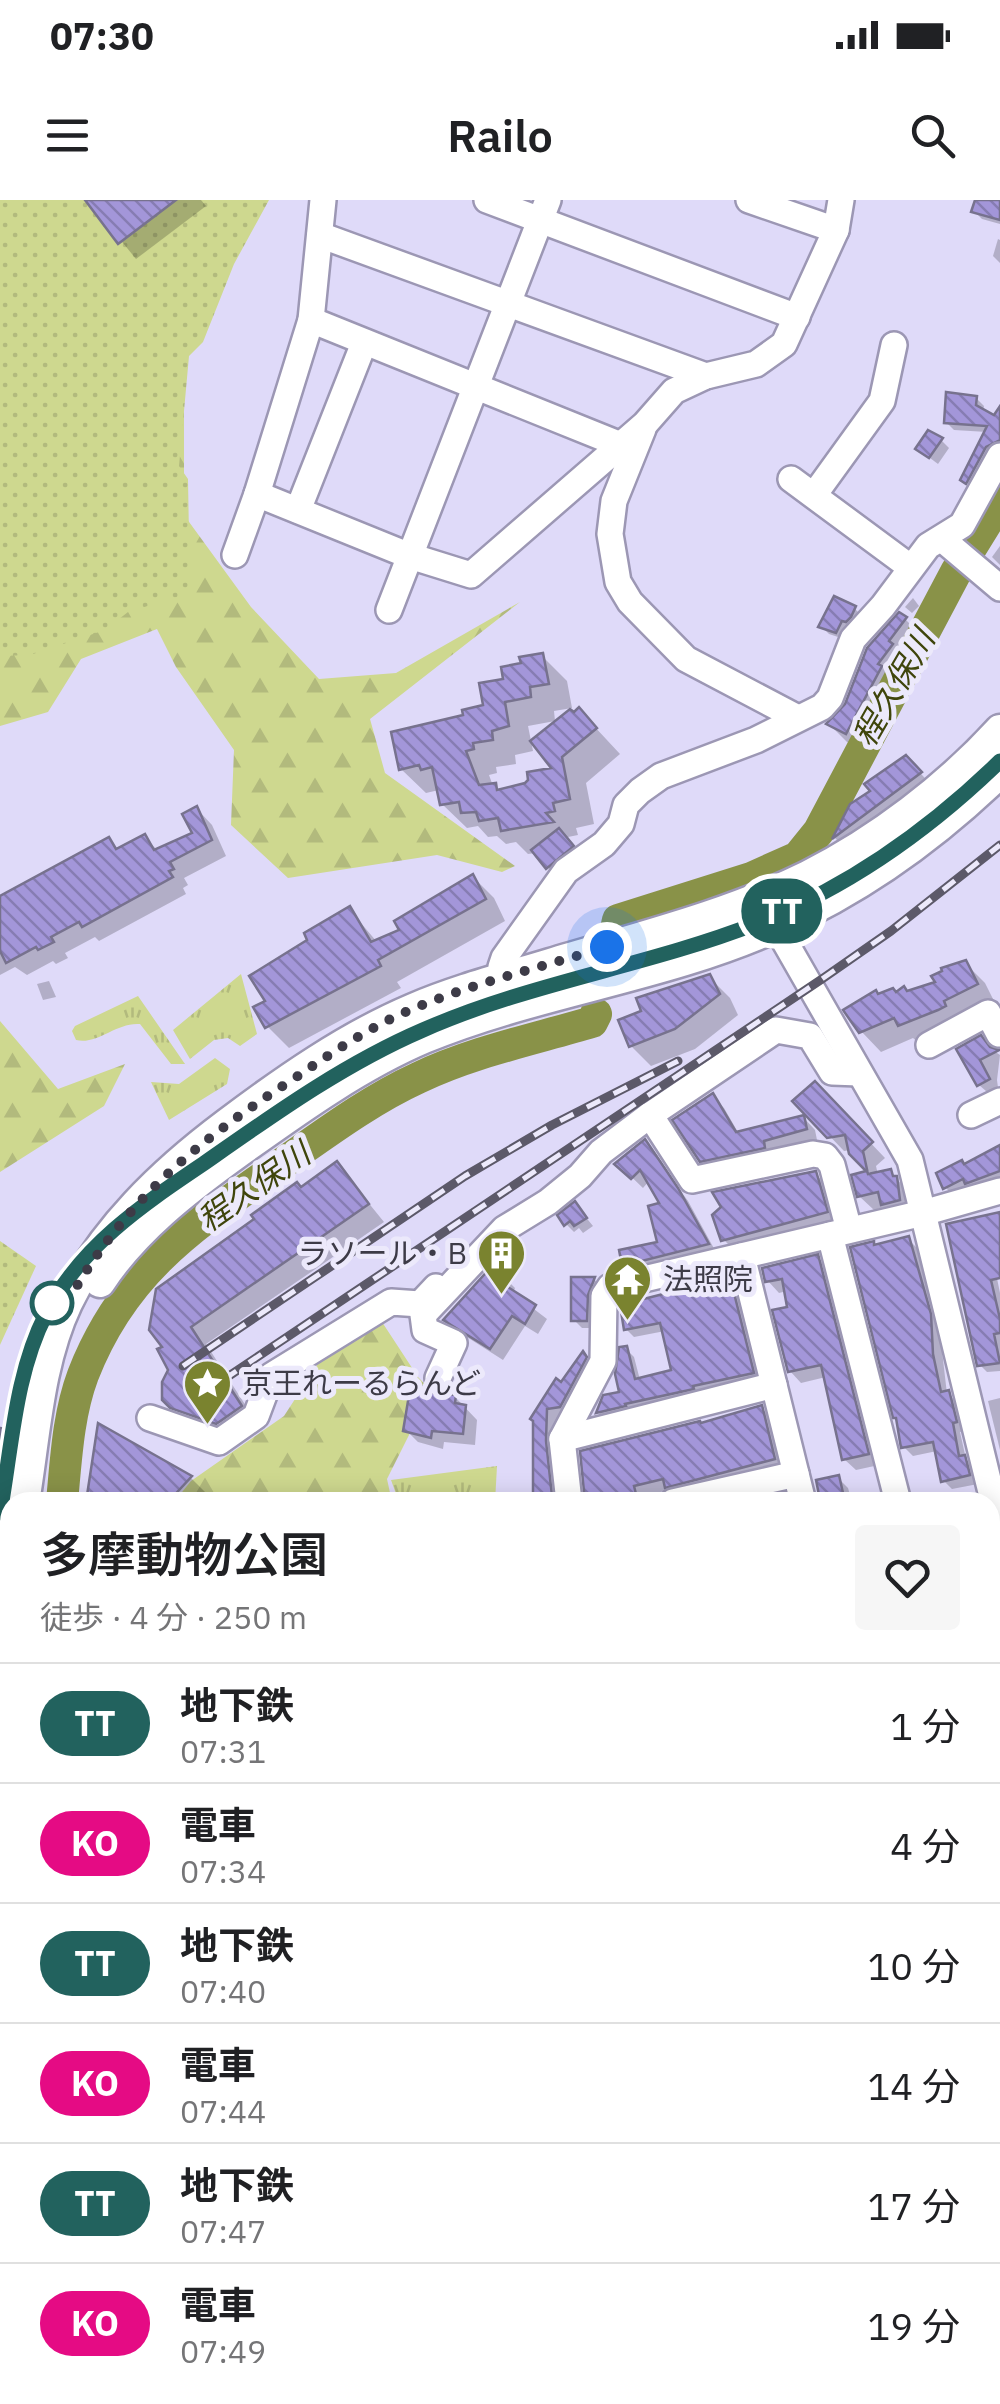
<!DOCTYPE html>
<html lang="ja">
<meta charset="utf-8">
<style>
body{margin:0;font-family:"IBM Plex Sans","Noto Sans JP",sans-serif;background:#f6f6f6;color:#202124;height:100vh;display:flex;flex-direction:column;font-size:38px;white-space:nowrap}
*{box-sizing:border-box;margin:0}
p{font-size:32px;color:#757577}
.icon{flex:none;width:55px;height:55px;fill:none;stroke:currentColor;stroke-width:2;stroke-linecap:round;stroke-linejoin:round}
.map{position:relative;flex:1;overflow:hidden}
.details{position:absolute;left:0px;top:1292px;width:1000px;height:912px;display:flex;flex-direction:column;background:#fff;border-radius:30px 30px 0 0;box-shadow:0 5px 25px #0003}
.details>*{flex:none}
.badge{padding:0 20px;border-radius:32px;font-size:35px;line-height:65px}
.you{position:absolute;width:50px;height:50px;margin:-25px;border:8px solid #fff;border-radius:50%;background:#1a73e8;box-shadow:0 0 0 15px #1a73e833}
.map>.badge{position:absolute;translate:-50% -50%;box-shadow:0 0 0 5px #fff}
.round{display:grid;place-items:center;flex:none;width:105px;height:105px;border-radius:10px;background:#f6f6f6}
.head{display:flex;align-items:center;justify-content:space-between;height:170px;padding:0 40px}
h1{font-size:48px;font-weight:600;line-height:75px}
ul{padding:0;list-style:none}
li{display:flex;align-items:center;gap:30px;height:120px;padding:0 40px;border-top:2px solid #e0e0e0}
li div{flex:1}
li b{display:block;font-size:38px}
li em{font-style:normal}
li .badge{min-width:110px;font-weight:700;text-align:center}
.status{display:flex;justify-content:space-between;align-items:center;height:70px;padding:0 50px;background:#fff;direction:ltr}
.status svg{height:28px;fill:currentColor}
header{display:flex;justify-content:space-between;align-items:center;height:130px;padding:0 40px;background:#fff;font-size:45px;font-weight:600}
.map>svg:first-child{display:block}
</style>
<div class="status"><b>07:30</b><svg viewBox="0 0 49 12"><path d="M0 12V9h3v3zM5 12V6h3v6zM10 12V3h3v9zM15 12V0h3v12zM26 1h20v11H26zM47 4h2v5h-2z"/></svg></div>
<header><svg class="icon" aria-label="menu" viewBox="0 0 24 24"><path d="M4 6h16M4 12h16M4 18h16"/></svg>Railo<svg class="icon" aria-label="search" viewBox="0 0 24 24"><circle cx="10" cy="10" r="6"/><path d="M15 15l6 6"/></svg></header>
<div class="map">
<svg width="1000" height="2204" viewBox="0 0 1000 2204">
<defs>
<pattern id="grass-tufts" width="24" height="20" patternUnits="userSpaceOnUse" patternTransform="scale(2.5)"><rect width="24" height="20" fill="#ced88f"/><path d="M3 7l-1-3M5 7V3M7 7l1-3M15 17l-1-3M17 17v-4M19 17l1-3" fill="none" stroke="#b2ba7d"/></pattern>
<pattern id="forest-firs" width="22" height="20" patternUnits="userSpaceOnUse" patternTransform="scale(2.5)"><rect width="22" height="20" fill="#ced88f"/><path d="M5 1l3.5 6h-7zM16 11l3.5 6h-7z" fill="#b2ba7d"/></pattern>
<pattern id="park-dots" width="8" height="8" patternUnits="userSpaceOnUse" patternTransform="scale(2.5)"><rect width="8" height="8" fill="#ced88f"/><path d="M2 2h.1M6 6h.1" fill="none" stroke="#b2ba7d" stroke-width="1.8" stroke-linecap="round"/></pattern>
<pattern id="building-back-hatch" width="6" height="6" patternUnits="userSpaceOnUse" patternTransform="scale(2.5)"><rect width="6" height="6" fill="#a396d9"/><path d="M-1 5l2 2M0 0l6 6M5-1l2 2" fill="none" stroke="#867cb2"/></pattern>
</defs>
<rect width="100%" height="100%" fill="#dfdaf9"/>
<!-- grass -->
<g fill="url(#grass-tufts)">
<path d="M241,774L257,834L240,846L228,838L214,840L190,859L173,830Z"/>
<path d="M138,796L185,864H171L140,824C116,822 98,845 76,840L72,831L75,826Z"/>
<path d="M215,858L230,869L227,884L169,920L151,882L179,884Z"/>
<path d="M497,1266L495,1302H399L391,1280Z"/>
</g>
<!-- forest -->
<g fill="url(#forest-firs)">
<path d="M0,0L184,149V315L251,407L319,479L396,473L520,402L370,519L385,573L515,666L502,672L437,655L288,678L231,625L234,550L176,467L157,429L81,459L48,512L0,526Z"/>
<path d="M0,821L58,889L125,864L104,906L0,972Z"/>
<path d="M382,1122L418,1177L442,1202L416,1221L387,1279L392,1302H174L191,1281L284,1216L321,1159Z"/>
<path d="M10,1783V1989L0,1971V1801Z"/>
<path d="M111,2195H367L369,2200L377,2204H114Z"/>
</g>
<!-- park -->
<g fill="url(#park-dots)">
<path d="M0,0H269L234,64L203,142L189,156L179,266L188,279L190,393L128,412L105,430L30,455L0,456Z"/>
<path d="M0,1041L36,1066L0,1145Z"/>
</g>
<!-- shadow -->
<g fill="#0003">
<path d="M88,0H201L206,6L136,59Z"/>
<path d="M977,0H1000V24L982,19L974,11Z"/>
<path d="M998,39L1000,40V63L993,56Z"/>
<path d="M976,198L984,206L983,212L1000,222V252L971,287L963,279L987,232L954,230L946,222Z"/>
<path d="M941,240L949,248L938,264L918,249Z"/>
<path d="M1000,346V365L992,357Z"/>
<path d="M913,398L919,406L912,413L905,407Z"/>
<path d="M854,408L862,416L844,439L829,434L821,426Z"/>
<path d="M905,419L923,437L906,461L909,464L895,483L899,487L865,550L847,542L829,524L847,506L869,449Z"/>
<path d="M542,456L567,481L572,508L554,511L555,521L528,526L533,551L515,555L516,564L496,567L497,573L489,575L493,586L500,591L527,585L556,570L574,516L579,510L620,554L586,583L594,624L576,628L578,635L568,637L580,655L555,675L536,653L528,654L516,642L506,644L497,636L488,637L478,626L467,628L442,604L439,590L426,593L401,569L466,517L486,507L506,481Z"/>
<path d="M906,558L939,593L854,657L835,638L852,606L873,592Z"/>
<path d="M197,609L212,625L226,656L184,678L188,685L183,688L186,694L99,741L95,737L65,753L68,758L56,764L53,761L27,775L15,767L0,775V699L109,640L119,650L145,637L158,651L196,634Z"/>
<path d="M473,677L494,698L505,721L397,782L401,788L289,848L267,826L268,802L311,741L349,709L377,742L402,732Z"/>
<path d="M965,763L985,783L996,805L920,844L913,838L881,852L861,831L879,796L908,793L938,783Z"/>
<path d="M709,777L730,798L738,815L695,849L651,866L631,846Z"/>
<path d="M49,781L56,797L43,800L37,784Z"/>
<path d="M959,850L994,851L1000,855L997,880L1000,903L979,885Z"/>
<path d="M815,885L885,958L876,966L878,975L890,972L910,993L913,1014L897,1018L886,1007L874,1010L859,996L854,976L870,973L851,950L844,951L796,901Z"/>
<path d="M713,897L724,908L739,934L804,918L815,930L817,940L713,972L702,960Z"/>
<path d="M645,943L688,1001L717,1054L635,1076L625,1065L660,1044L663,1005L649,981L643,988L618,964Z"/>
<path d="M1000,948V981L974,989L970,985L952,994L945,987L965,967Z"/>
<path d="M337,964L384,1022L206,1144L257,1223L234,1239L189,1224L179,1214L227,1230L229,1226L178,1208V1212L165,1199L171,1170L161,1151L302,990Z"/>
<path d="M815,974L826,984L836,1022L734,1050L724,1040Z"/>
<path d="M575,1004L593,1026L583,1033L579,1028L574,1032L566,1024Z"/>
<path d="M994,1015L1000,1022V1042L990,1044L1000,1093V1171L987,1172L979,1164L949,1026Z"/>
<path d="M908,1039L917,1048L939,1125L947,1194L958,1202L965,1231L960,1232L966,1259L973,1267L978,1284L952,1289L943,1280L937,1251L913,1256L904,1247L876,1047Z"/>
<path d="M817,1057L829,1069L879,1265L856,1270L844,1259L826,1177L801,1183L790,1171V1109L787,1091L779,1093L768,1081Z"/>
<path d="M503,1076L515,1088L513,1093L547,1119L538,1134L525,1126L503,1160L459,1132L447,1120Z"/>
<path d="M594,1079L601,1087L594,1128H582L574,1120Z"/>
<path d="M730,1080L738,1088L761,1181L607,1220L599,1213L605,1197L622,1194L626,1149L634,1157L640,1180L674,1172L665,1131L634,1137L626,1129Z"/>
<path d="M583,1154L592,1165L557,1302H534L536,1221Z"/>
<path d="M431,1196L455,1197L477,1220L475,1245L444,1242L443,1249L418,1242L406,1230Z"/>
<path d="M1000,1198V1250L988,1201Z"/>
<path d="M761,1208L772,1218L784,1269L678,1297L670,1290L642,1296L644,1302H587L582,1253L702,1225Z"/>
<path d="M100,1227L191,1278L207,1294L199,1302H89Z"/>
<path d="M0,1230L14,1233L31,1250L10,1302V1393L0,1431Z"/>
<path d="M838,1278L848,1288L852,1302H821L818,1282Z"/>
<path d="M783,1296L790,1302H755Z"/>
<path d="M931,1297L936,1302H915L916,1300Z"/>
<path d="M991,1344L1000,1346V1414L990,1418Z"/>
<path d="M1000,1439V1510L990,1515V1441Z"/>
<path d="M1000,1536V1605L990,1608V1537Z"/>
<path d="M990,1636L1000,1639V1700L990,1703Z"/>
<path d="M1000,1758V1790L990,1792V1760Z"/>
<path d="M1000,1818V1890L990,1893V1820Z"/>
<path d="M1000,1914V1979L990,1982V1915Z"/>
<path d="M990,2007H1000V2135L990,2137Z"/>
</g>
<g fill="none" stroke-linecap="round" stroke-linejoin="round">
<!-- river -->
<g stroke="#899248" stroke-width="32">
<path d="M616,729L618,720L751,678L798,657L819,631L956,372L1000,301"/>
<path d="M62,1302C66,1260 68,1215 83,1175C124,1069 195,1025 283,963C326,933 370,900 418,878C472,852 535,839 592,822L596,814"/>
<path d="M0,1682L10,1678"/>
</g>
</g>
<!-- building -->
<g fill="url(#building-back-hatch)" stroke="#77728e" stroke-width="2.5">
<path d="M85,0H176L118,44Z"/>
<path d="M975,0H1000V20L971,12Z"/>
<path d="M946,192L977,196L976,205L994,215L1000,206V240L986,247L966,284L960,280L987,226L944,223Z"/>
<path d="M928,230L943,238L929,258L915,249Z"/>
<path d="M834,396L856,406L851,417L846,422L842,421L836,433L818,427Z"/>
<path d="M899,412L907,417L889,441L893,444L878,464L882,466L846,534L826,524L845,504L867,448Z"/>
<path d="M543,453L549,484L530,487L531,497L505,502L509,526L492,531L493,540L473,543L474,549L466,551L479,585L496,583L497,590L525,583L528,580L527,572L551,568L530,541L570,509L574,512L579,507L597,528L562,557L570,599L553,603L555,611L546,613L554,622L501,631L498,618L479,621L476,612L461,613L459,602L440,605L432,567L421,570L419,565L399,570L391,532L463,515L462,510L483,505L479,483L503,479L501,467L521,463L519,457Z"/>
<path d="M906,555L922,572L832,639L850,604L870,591L864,584Z"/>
<path d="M197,606L212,640L170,662L174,669L169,671L173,677L82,727L79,722L51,737L54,742L38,750L36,747L6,763L0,751V696L109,637L116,649L145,634L154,650L192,633L182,614Z"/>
<path d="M559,628L574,646L546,669L531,650Z"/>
<path d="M473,674L486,699L378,760L381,766L265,828L253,807L265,801L249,776L307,740L304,733L350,706L371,742L399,730L394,721Z"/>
<path d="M966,760L978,784L944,801L946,806L938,810L898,826L894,818L859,833L843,810L876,790L878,794L893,788L896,792L904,786L907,791L935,782L931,776L942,771L941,768Z"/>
<path d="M710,774L720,794L675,829L629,847L618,820L641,811L636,798Z"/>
<path d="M981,835L990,847L999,850L980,860L990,879L977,886L956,849Z"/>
<path d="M815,881L873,942L863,951L868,974L891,969L893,976H897L900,1000L881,1005L878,992L857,997L851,975L866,971L849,954L845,935L827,938L792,901Z"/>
<path d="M713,893L736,932L804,915L807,929L764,941L765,948L700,962L672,920Z"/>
<path d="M645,939L678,988L709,1044L622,1066L619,1050L657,1042L648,1006L659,1003L640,970L631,979L614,964Z"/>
<path d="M1000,945V971L965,984L963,979L943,989L936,973L962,960L964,964Z"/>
<path d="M337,961L369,1004L191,1127L242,1206L216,1224L170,1208L162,1200V1182L168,1170L157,1149L162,1147L149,1130L156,1089L254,1019L251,1015L297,982L301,987Z"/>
<path d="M816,971L828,1012L721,1041L712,1015L721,1007L712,992Z"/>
<path d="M575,1001L587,1018L574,1026L570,1021L564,1026L557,1015Z"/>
<path d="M1000,1012V1078L991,1080L1000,1119V1133L994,1134L1000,1163L977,1166L946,1024Z"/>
<path d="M909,1036L931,1114L933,1154L941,1192L949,1190L957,1222L953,1223L959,1256L965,1255L970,1275L941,1282L933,1242L901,1248L896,1218H893L850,1047L874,1041V1045Z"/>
<path d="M818,1054L869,1254L842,1260L821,1165L788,1172L772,1110L787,1107L782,1079L765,1082L762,1068Z"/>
<path d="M492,1066L505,1074L500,1082L536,1105L525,1124L512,1116L490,1149L443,1120Z"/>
<path d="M571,1077H595L588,1095L587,1121H571Z"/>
<path d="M730,1077L754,1173L693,1186L694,1189L625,1204L626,1206L596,1213L603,1195L619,1192L615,1174L619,1147L627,1146L635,1179L671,1170L660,1123L624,1130L620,1105Z"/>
<path d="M583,1151L587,1157L560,1207L547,1209L546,1241L552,1296L533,1297V1221L530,1219L556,1178L561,1182Z"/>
<path d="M411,1183L424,1187L432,1193L456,1195L455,1203L466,1205L463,1234L432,1231L431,1238L403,1231Z"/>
<path d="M762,1205L775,1259L665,1288L663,1279L634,1286L638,1302H585L580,1251L700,1221L701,1223Z"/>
<path d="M98,1223L192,1276L168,1302H86Z"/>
<path d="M0,1228L15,1230L6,1302H0Z"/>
<path d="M839,1275L845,1302H828L827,1294L819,1295L816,1280Z"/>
</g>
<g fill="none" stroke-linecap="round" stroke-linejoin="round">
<defs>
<g id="minor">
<path d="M487,0L797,117"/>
<path d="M749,0L836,30"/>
<path d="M320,35L706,176"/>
<path d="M311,120L621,245"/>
<path d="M643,229L614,301L610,334L618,382L630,402L686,459L798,518"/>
<path d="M791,279L910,367"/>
<path d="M257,294L410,356L471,375L645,224L674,191L706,176L756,164L784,144L836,30L841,0"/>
<path d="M814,295L882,201L894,145"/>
<path d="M298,310L364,143"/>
<path d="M942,339L1000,388"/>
<path d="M235,355L257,294L311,120L323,0"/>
<path d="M389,410L548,0"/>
<path d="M763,696L785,742L910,960L1000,1329"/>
<path d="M504,778L501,767L504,758L566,671L604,644L621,624L626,605L640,591L661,576L756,540L822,507L830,498L853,439L883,406L928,346L962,325L1000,256"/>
<path d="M929,845L988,813L999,834"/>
<path d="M650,915L692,980L813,954L825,956L832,965L849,1030"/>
<path d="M971,915L1000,901"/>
<path d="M830,1035L898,1302"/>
<path d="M742,1056L803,1302"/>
<path d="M438,1178L454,1143L425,1130L423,1115L504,1029L548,1002L580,976L601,952L650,915L776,830L810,836L832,872L859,873"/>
<path d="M150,1218L219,1242L256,1216L271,1176L391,1102L420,1104L436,1087"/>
<path d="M562,1239L774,1185"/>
<path d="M569,1302L562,1239L603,1161L604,1096L610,1087L923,1013L1000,991"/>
<path d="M673,1302L796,1274"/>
<path d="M990,1423L1000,1421"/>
<path d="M990,1519L1000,1517"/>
<path d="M990,1618L1000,1616"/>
<path d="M990,1708L1000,1706"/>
<path d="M990,1799L1000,1797"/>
<path d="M990,1898L1000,1895"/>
<path d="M990,1990L1000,1987"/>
<path d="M990,2154L1000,2149"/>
</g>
<g id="major">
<path d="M100,1082C134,1030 187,989 237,953C296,911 358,866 424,838C538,791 665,777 777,726C861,689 934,636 1000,572"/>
<path d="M24,1302C35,1237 38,1164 67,1103C102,1030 163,972 227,924C284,881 347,837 413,809C457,790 504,778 550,764C636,738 727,716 808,676C879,640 947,588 1000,530"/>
<path d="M0,1429L10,1384"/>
<path d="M0,2022L10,2042"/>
<path d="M0,2118L10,2138"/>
<path d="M35,2195L38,2204"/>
<path d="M81,2195L84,2204"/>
</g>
</defs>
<!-- minor casing -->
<use href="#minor" stroke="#9c97b4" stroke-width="30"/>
<!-- major casing -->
<use href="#major" stroke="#9c97b4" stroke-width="35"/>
<!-- minor -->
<use href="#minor" stroke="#fff" stroke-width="25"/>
<!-- major -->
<use href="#major" stroke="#fff" stroke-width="30"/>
<defs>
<g id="rail">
<path d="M183,1166L465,976L552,925L678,861"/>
<path d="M199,1196L822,779L891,731L1000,645"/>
<path d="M0,1313C11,1248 15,1175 45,1115C78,1048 140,1006 200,965C272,916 345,861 426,828C533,784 649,766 756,723C848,687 929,629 1000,561"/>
<path d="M0,2048L10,2069"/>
<path d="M0,2073L10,2094"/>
<path d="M64,2195L67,2204"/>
</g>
</defs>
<!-- rail casing -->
<use href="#rail" stroke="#5c5969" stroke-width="9"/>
<!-- rail -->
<use href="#rail" stroke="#ece9fb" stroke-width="5" stroke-dasharray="15" stroke-linecap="butt"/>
</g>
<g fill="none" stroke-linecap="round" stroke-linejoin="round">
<defs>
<path id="line" d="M0,1313C12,1247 15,1174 46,1114C80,1047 142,1005 203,964C273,915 344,864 423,830C529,783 647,766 755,724C847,688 929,630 1000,561"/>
</defs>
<!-- line casing -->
<use href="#line" stroke="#fff" stroke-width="22"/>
<!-- line -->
<use href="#line" stroke="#22625e" stroke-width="15"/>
<!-- walk -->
<path stroke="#3d3b47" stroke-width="10" stroke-dasharray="0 18" d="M52,1103H67C125,1000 195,943 292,880C330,854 368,828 410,810C473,783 542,767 607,747"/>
</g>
<!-- icons -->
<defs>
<symbol id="building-pin" viewBox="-11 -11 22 30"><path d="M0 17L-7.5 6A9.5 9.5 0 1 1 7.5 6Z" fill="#7a832f" stroke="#ece9fb"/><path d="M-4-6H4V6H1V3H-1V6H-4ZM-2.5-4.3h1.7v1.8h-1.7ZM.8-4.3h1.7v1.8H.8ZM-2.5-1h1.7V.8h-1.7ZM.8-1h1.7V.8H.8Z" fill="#fff"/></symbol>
<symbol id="temple-pin" viewBox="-11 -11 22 30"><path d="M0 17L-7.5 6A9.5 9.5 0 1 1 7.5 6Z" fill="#7a832f" stroke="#ece9fb"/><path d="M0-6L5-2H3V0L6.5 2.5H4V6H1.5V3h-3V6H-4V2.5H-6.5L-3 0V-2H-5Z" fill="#fff"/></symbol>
<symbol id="sight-pin" viewBox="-11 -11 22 30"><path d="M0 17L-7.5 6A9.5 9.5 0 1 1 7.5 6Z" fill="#7a832f" stroke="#ece9fb"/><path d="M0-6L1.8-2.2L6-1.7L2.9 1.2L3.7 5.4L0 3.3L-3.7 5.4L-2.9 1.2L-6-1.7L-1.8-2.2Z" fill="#fff"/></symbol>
</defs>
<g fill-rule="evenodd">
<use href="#building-pin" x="474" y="1026" width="55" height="75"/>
<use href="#temple-pin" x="600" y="1052" width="55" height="75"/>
<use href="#sight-pin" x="180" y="1156" width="55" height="75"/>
</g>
<!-- markers -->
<circle fill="#fff" stroke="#22625e" stroke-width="5" cx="52" cy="1103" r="20"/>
<g text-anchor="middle" stroke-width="10" stroke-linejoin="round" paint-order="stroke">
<!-- poi labels -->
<g font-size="30" fill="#3d3b47" stroke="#ece9fb" text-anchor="start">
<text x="467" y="1064" text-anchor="end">ラソール・B</text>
<text x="663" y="1090">法照院</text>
<text x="242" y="1194">京王れーるらんど</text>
</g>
<!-- water labels -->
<g font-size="32" font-style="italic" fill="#3f450b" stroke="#ece9fb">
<text transform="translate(894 488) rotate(-60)" y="11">程久保川</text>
<text transform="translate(254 987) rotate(-35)" y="11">程久保川</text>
</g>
</g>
</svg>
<div class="you" style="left:607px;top:747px"></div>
<b class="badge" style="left:782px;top:711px;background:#22625e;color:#fff">TT</b>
<section class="details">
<div class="head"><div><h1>多摩動物公園</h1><p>徒歩 · 4 分 · 250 m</p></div><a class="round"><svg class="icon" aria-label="heart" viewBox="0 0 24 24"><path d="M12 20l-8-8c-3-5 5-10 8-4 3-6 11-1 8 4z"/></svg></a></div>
<ul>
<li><span class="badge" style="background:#22625e;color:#fff">TT</span><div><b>地下鉄</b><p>07:31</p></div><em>1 分</em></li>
<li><span class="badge" style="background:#e50b84;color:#fff">KO</span><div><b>電車</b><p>07:34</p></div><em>4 分</em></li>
<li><span class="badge" style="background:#22625e;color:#fff">TT</span><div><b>地下鉄</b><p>07:40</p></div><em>10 分</em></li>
<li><span class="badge" style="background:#e50b84;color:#fff">KO</span><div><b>電車</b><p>07:44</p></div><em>14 分</em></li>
<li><span class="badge" style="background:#22625e;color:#fff">TT</span><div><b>地下鉄</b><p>07:47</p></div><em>17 分</em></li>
<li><span class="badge" style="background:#e50b84;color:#fff">KO</span><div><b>電車</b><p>07:49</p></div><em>19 分</em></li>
</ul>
</section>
</div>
